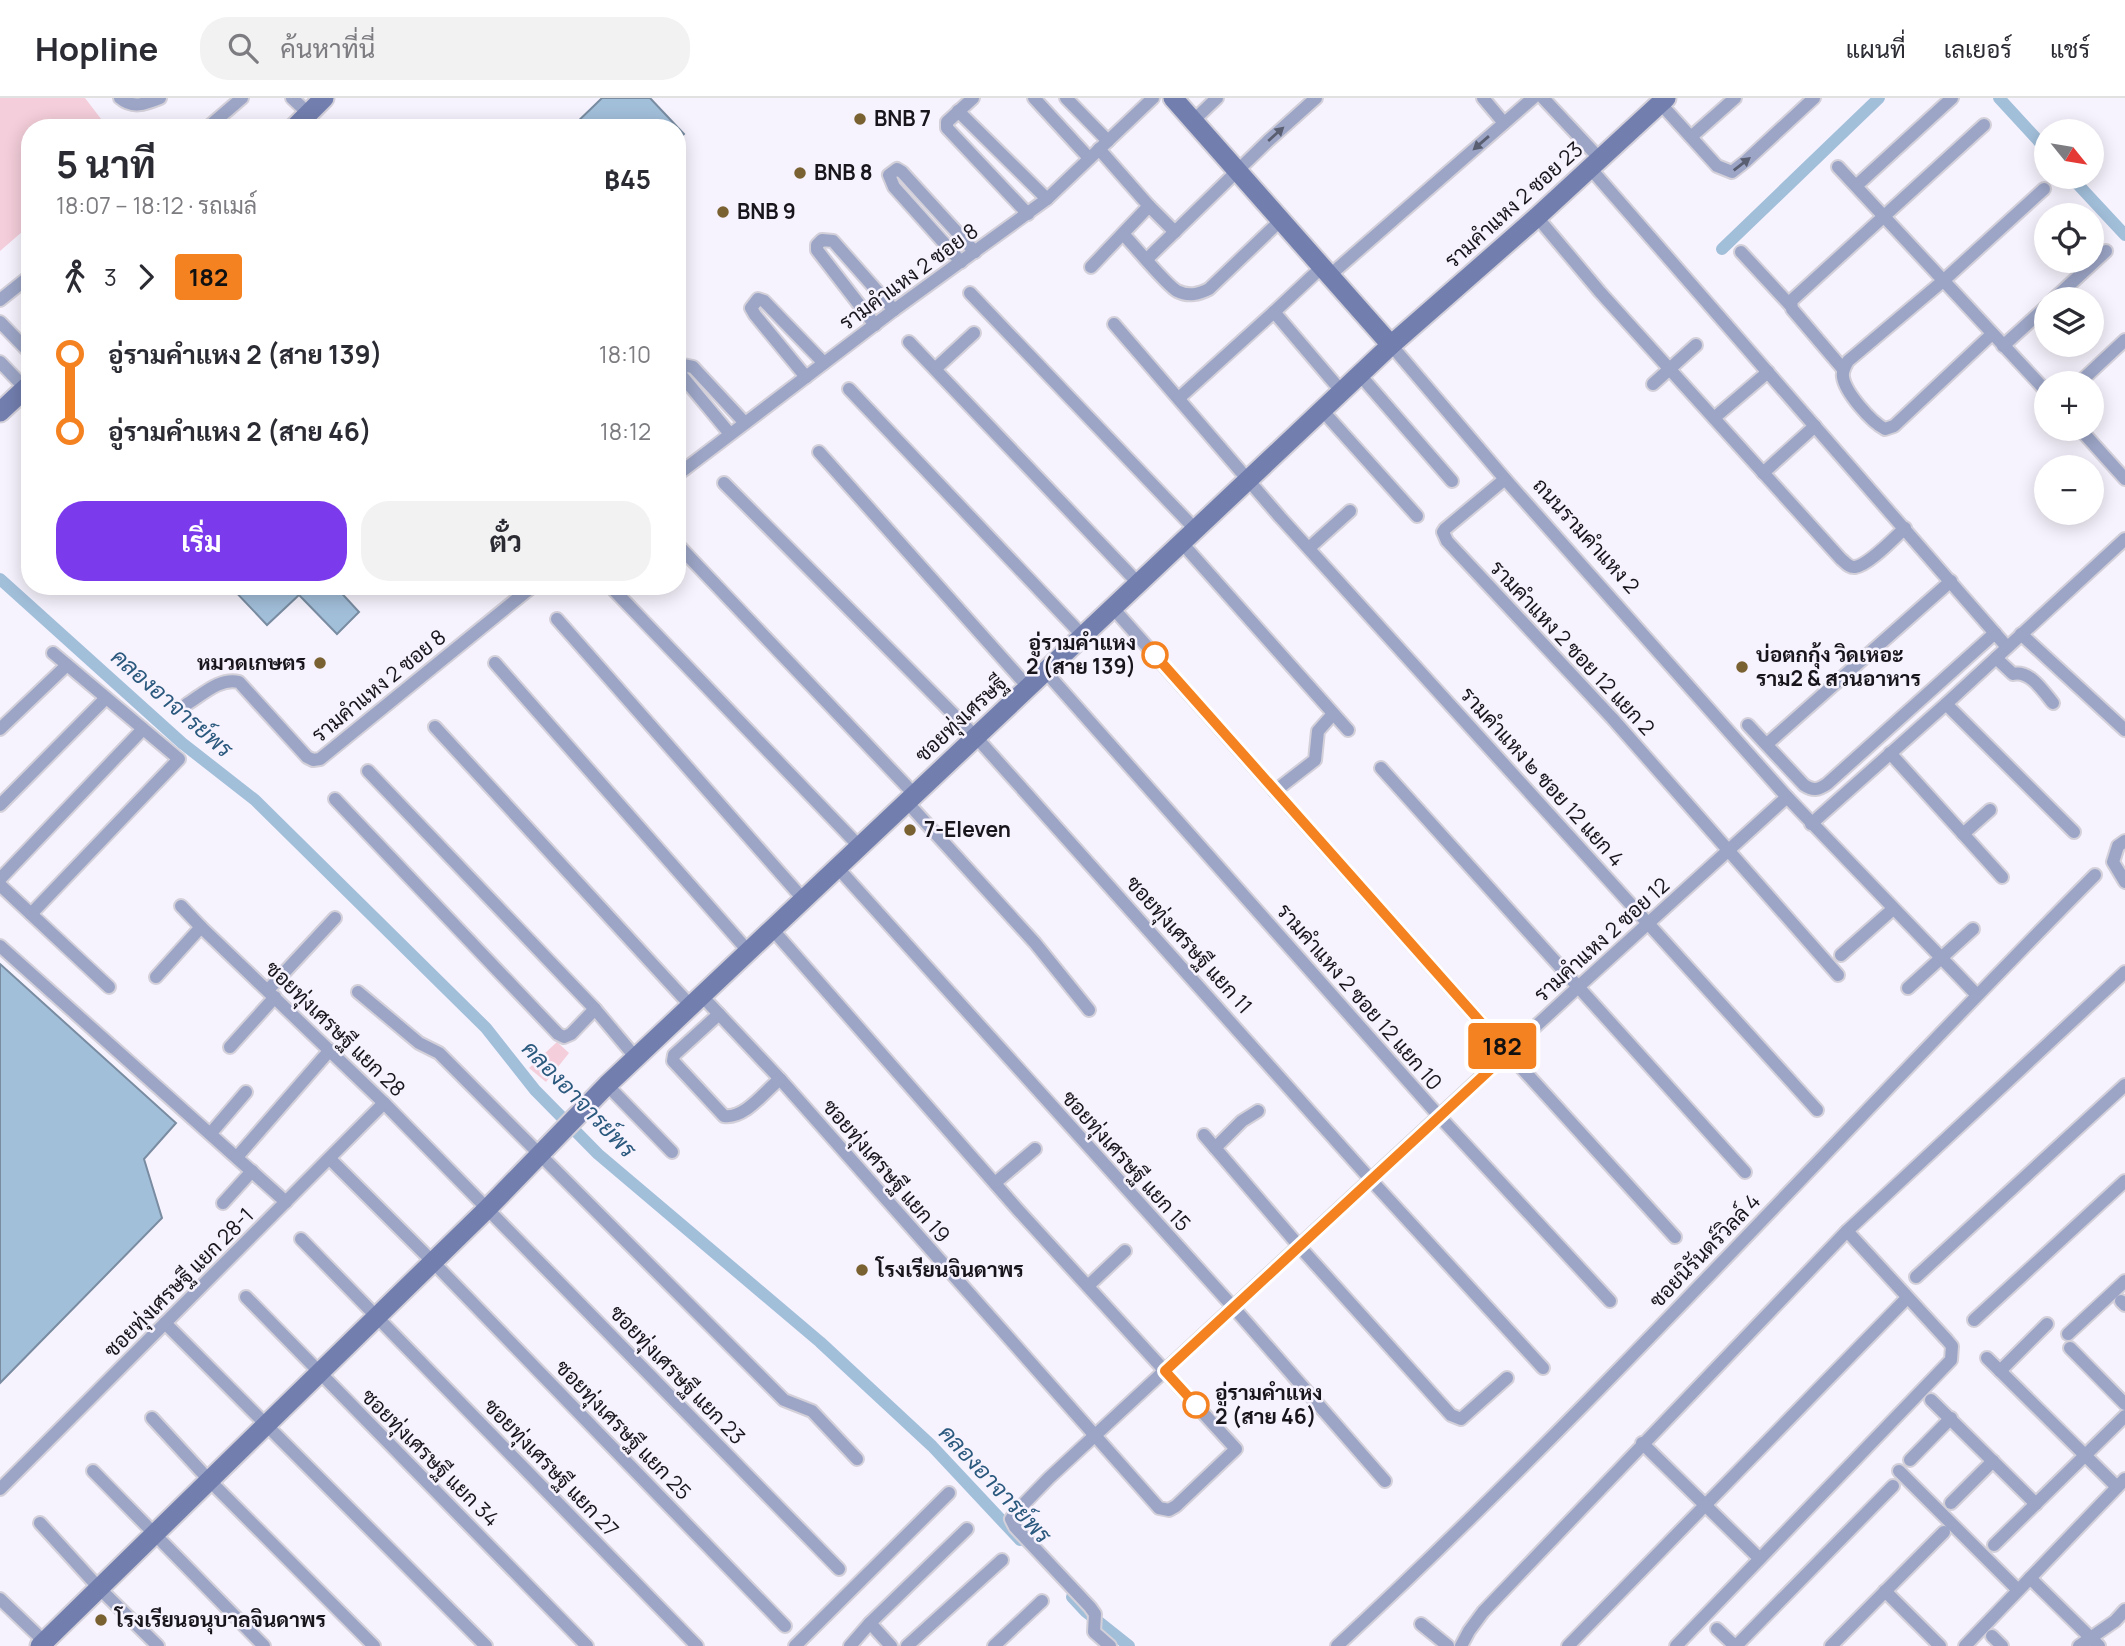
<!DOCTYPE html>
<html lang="th">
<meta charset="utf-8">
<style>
body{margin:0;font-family:Manrope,Sarabun,sans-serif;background:#f2f2f3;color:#2b2b33;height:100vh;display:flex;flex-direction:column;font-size:26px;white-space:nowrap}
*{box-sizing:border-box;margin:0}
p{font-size:23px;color:#7c7c81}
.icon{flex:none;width:38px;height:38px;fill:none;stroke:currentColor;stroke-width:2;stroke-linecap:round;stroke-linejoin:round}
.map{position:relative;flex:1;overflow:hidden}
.details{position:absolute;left:21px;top:21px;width:665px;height:476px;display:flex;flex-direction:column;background:#fff;border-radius:28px;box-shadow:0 4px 18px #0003}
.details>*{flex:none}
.badge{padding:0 14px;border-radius:5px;font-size:24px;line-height:46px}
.needle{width:46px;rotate:120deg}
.tools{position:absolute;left:2034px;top:21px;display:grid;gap:14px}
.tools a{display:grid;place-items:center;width:70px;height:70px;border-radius:50%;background:#fff;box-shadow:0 4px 18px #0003;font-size:35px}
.map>.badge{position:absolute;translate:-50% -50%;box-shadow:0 0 0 4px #fff}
.legs{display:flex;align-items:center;gap:10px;height:77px;padding:0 35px;font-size:23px}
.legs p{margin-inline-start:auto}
.headline{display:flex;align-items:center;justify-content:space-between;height:119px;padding:0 35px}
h1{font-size:38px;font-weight:700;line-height:52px}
.action{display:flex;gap:14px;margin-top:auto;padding:14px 35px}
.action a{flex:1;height:80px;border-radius:28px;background:#7c3aed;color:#fff;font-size:28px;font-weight:700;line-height:80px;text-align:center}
.action a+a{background:#f2f2f3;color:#2b2b33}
ul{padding:0 35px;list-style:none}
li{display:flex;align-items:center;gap:24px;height:77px;font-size:26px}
li i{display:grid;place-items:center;width:10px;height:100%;margin:0 9px;background:currentColor}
li i::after{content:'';width:18px;height:18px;margin:-9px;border:5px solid;border-radius:50%;background:#fff}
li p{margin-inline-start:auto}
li:first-child i{background:linear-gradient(#0000 50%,currentColor 0)}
li:last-child i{background:linear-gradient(currentColor 50%,#0000 0)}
header{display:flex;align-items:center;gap:42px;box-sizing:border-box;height:98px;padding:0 35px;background:#fff;border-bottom:2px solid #e1e1e2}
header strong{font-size:33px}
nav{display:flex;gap:38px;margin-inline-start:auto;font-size:24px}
.search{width:490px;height:63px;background:#f2f2f3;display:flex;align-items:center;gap:18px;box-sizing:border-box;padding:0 24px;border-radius:28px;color:#7c7c81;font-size:26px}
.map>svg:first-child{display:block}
</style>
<header>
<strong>Hopline</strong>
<div class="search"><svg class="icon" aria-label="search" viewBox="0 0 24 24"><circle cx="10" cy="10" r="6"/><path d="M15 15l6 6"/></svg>ค้นหาที่นี่</div>
<nav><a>แผนที่</a><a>เลเยอร์</a><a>แชร์</a></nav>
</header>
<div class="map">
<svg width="2125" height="1548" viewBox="0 0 2125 1548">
<rect width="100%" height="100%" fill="#f7f3fe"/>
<!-- green -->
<g fill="#f4ceda">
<path d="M0,0H85L108,30H30V127L0,153Z"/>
<path d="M557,944L569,955L546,984L529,970Z"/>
</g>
<!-- water -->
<g fill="#a2bfda" stroke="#798ca1" stroke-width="2">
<path d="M602,0H650L684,36L677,43V30H571Z"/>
<path d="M230,488H335L359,514L337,536L299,497L267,527Z"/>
<path d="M0,866L176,1025L144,1061L162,1120L0,1285Z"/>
</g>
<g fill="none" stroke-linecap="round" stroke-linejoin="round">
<!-- canal -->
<g stroke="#a2bfda" stroke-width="12">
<path d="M1999,0L2046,51"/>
<path d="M2071,79L2125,137"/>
<path d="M1722,151L1879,0"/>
<path d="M0,481L182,645L255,702L486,930L535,992L598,1056L820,1244L932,1348L1020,1442"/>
<path d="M1072,1499L1085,1513L1129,1548"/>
</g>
<defs>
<g id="street">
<path d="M120,0C133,11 145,6 160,0"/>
<path d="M292,0L308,15"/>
<path d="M973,0L947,24V30L1028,116"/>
<path d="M1034,0L1089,60"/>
<path d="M1066,0L1108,43"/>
<path d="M1483,0L1504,25"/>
<path d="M1543,0L1600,61"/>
<path d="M1660,5L1717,68L1732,74L1746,63L1814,0"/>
<path d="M958,13L1047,101"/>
<path d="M1194,22L1217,0"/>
<path d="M207,30L242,0"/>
<path d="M1691,39L1735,0"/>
<path d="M1838,69L2046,293"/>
<path d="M1590,70L2007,549"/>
<path d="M1856,88L1952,0"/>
<path d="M1149,108L1175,134"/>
<path d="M1537,119L1600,194L1841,461C1845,464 1849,470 1855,469C1869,467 1894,440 1905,430"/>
<path d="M1123,136C1134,147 1166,187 1177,193C1189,199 1199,196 1209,191L1281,122"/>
<path d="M1741,154L1790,207"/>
<path d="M1147,161L1268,43L1316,0"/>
<path d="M961,164L894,89L889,77L897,71L902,74L975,154"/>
<path d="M1091,169L1149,108L1099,51"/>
<path d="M1329,178L1533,0"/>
<path d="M970,195L1195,431"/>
<path d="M2054,201L2106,153"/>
<path d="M0,202L30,178"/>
<path d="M1274,214L1322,169"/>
<path d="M0,224L30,255"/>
<path d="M1114,226L1280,419L1817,1012"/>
<path d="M875,227L817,152V147L822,142L833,143L894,212"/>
<path d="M1992,236L1894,328L1885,331C1871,324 1845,294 1843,279C1842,273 1845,268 1848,263L1943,183L2044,91"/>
<path d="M909,244L1138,485"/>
<path d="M1391,247L1505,381L1787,699L1976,896"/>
<path d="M2003,248L2046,209"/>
<path d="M0,264L25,290"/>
<path d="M935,271L974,235"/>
<path d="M1843,271L1792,211L1791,203L1984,27"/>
<path d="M1360,277L1452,383"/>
<path d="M806,279L755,217L751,210L758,201L764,203L824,265"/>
<path d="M2079,285L2125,242"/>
<path d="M1653,286L1696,247"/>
<path d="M849,291L1082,537"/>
<path d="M1179,300L1274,214L1342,294"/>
<path d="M1322,312L1417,418"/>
<path d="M1714,320L1768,274"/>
<path d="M2080,331L2125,381"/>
<path d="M730,336L682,278L680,272L683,267L693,269L745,325"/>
<path d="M819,354L1028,589"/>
<path d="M1763,375L1815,328"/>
<path d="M677,377L894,212L1047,101L1153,0"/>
<path d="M1505,381L1445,431L1443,434L1447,443L1612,620L1838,877"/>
<path d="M724,385L976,639L1371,1082L1543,1270"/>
<path d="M1181,444L1348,632"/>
<path d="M677,446L914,696"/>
<path d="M1309,450L1350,413"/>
<path d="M610,488L859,748"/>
<path d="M1112,509L1508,955L1675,1139"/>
<path d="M557,521L804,802"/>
<path d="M2021,536L2125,632"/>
<path d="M1996,560L2013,576C2030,572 2043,593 2053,605"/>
<path d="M495,565L749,854"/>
<path d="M1045,573L1439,1018L1610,1203"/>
<path d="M187,606C202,597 220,579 239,584L307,659L313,662L320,661L533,488"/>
<path d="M1946,606L2074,734"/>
<path d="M1748,627L1804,687C1813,693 1818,692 1827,686L1995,535"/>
<path d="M435,629L691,908"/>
<path d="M0,631L67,567"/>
<path d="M1767,646L1951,483"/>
<path d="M1890,655L2002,779"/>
<path d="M1381,670L1745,1074"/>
<path d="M368,673L595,911L636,960"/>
<path d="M1275,693L1315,662L1318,633L1333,616"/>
<path d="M335,701L558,936L564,939L571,936L595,911"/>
<path d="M906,703L1035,845L1089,912"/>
<path d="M0,707L106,600"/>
<path d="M1811,726L1946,606L2125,441"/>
<path d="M1963,736L1990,712"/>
<path d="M2125,743L2118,748L2113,764L2125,784"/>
<path d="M837,769L1234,1210L1385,1383"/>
<path d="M0,781L143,631"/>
<path d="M0,787L109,889"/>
<path d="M181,808L201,829"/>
<path d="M31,816L179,661L53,555"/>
<path d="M0,848L286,1104"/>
<path d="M1841,857L1893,811"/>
<path d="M156,879L201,829L384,1005L839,1471"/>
<path d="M1908,890L1973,831"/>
<path d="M268,892L335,820"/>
<path d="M358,894L419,945L439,955L784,1302L812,1313L857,1361"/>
<path d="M702,898L780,981L1159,1410L1169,1412L1176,1408L1236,1351L1019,1113L773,832"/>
<path d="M719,916L674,957L673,963L724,1018C745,1021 764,994 780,981"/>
<path d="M230,949L275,899"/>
<path d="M607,987L672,1054"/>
<path d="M211,1035L246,994"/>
<path d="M1204,1037L1299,1148L1451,1317L1461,1321L1507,1280"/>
<path d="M1215,1050L1242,1023L1258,1013"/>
<path d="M237,1059L330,952"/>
<path d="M330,1061L433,1164L785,1528"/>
<path d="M995,1085L1035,1051"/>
<path d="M223,1105L252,1073"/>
<path d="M301,1141L697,1548"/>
<path d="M1916,1179L2125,987"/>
<path d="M1088,1188L1125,1153"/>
<path d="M246,1199L587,1548"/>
<path d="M2121,1203L2125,1207"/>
<path d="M1974,1222L2125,1083"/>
<path d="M165,1225L486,1548"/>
<path d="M2068,1236L2125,1183"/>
<path d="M2070,1250L2125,1306"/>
<path d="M1987,1260L2117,1389"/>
<path d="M2000,1273L2047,1226"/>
<path d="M1931,1302L2036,1406"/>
<path d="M152,1320L209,1382L374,1548"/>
<path d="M1642,1345L1759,1460"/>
<path d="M1910,1362L1951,1320"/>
<path d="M93,1373L264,1548"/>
<path d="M1899,1373L2018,1492"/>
<path d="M0,1391L384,1005"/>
<path d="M1951,1405L1993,1363"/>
<path d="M40,1425L99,1490L158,1548"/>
<path d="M1994,1447L2125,1318"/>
<path d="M2030,1480L2099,1548"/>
<path d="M1885,1493L1940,1548"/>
<path d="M0,1501L48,1547"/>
<path d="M870,1525L891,1548"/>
<path d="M1421,1526L1448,1548"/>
<path d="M1717,1531L1735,1548"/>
<path d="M1992,1538L2002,1548"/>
<path d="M795,1548L949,1395"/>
<path d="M850,1548L870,1525L967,1431"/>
<path d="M907,1548L1002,1462"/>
<path d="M994,1548L1042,1503"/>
<path d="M1110,1548L1094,1534L1095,1516L1090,1509L1015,1429L1011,1421L1015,1415L1049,1380L1577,890L1787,699"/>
<path d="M1337,1548C1601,1303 1841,1033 2095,777"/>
<path d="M1461,1548L1469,1533L1483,1514L1847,1133L2125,874"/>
<path d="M1568,1548L1907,1200"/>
<path d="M1676,1548L1951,1262L1952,1248L1947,1242L1847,1133"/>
<path d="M1736,1548L1893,1388"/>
<path d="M1831,1548L1944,1434"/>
<path d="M1965,1548L2125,1381"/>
<path d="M2079,1548L2115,1523L2125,1512"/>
</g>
<g id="secondary">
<path d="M1173,0L1391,247"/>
<path d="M294,30L324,0"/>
<path d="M0,314L30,286"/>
<path d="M40,1548L487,1111L607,987L1391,247L1537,119L1666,0"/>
</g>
</defs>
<!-- street casing -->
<use href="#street" stroke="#d3d0da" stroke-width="16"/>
<!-- secondary casing -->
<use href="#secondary" stroke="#d3d0da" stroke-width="23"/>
<!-- street -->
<use href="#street" stroke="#9ca5c6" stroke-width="12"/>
<!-- secondary -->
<use href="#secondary" stroke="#727eae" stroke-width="19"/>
</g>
<!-- one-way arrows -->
<defs><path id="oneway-solid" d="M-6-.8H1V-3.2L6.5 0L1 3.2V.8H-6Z" transform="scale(1.75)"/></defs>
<g fill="#5a5e71">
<use href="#oneway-solid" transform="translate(1276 36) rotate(-42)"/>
<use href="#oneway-solid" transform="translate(1481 45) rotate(139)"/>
<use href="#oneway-solid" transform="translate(1742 66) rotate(-38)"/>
</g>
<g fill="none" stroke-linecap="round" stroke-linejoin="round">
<defs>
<path id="line-1" d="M1155,557L1508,955L1165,1273L1196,1307"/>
</defs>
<!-- line-1 casing -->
<use href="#line-1" stroke="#fff" stroke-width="16"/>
<!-- line-1 -->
<use href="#line-1" stroke="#f58220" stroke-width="10"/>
</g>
<!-- markers -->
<g fill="#7a6132" stroke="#f7f3fe" stroke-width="2.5">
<circle cx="860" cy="21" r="7"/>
<circle cx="800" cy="75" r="7"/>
<circle cx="723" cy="114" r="7"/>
<circle cx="320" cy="565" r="7"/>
<circle cx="1742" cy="569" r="7"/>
<circle cx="910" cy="732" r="7"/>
<circle cx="862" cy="1172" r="7"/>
<circle cx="101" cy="1522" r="7"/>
</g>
<g fill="#fff" stroke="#f58220" stroke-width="3.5">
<circle cx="1155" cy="557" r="12"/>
<circle cx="1196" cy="1307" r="12"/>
</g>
<g text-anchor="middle" stroke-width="5" stroke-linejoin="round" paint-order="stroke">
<!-- poi labels -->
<g font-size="21" font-weight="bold" fill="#18161c" stroke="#f7f3fe" text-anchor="start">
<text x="874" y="28">BNB 7</text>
<text x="814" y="82">BNB 8</text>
<text x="737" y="121">BNB 9</text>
<text x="1756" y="564">บ่อตกกุ้ง วิดเหอะ<tspan x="1756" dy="24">ราม2 &amp; สวนอาหาร</tspan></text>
<text x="306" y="572" text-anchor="end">หมวดเกษตร</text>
<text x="924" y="739">7-Eleven</text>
<text x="876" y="1179">โรงเรียนจินดาพร</text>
<text x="115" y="1529">โรงเรียนอนุบาลจินดาพร</text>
</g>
<!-- street labels -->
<g font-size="21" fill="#18161c" stroke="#f7f3fe">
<text transform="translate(1514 107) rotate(-42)" y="7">รามคำแหง 2 ซอย 23</text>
<text transform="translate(909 179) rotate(-36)" y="7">รามคำแหง 2 ซอย 8</text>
<text transform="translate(1586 438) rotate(48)" y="7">ถนนรามคำแหง 2</text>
<text transform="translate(1572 550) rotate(47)" y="7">รามคำแหง 2 ซอย 12 แยก 2</text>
<text transform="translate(379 588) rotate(-39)" y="7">รามคำแหง 2 ซอย 8</text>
<text transform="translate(961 621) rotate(-43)" y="7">ซอยทุ่งเศรษฐี</text>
<text transform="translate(1542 679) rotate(48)" y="7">รามคำแหง ๒ ซอย 12 แยก 4</text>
<text transform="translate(1602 842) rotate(-42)" y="7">รามคำแหง 2 ซอย 12</text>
<text transform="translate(1189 847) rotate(48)" y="7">ซอยทุ่งเศรษฐี แยก 11</text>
<text transform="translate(1359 899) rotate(49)" y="7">รามคำแหง 2 ซอย 12 แยก 10</text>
<text transform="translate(335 931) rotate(44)" y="7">ซอยทุ่งเศรษฐี แยก 28</text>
<text transform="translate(1126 1063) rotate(48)" y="7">ซอยทุ่งเศรษฐี แยก 15</text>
<text transform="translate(886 1073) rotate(49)" y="7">ซอยทุ่งเศรษฐี แยก 19</text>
<text transform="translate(1705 1153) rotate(-46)" y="7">ซอยนิรันดร์วิลล์ 4</text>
<text transform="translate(179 1185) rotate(-45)" y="7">ซอยทุ่งเศรษฐี แยก 28-1</text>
<text transform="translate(677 1277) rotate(46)" y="7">ซอยทุ่งเศรษฐี แยก 23</text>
<text transform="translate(623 1332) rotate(46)" y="7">ซอยทุ่งเศรษฐี แยก 25</text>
<text transform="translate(430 1360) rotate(45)" y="7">ซอยทุ่งเศรษฐี แยก 34</text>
<text transform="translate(551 1370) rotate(46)" y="7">ซอยทุ่งเศรษฐี แยก 27</text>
</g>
<!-- stop labels -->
<g font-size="21" font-weight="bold" fill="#18161c" stroke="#f7f3fe" text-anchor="end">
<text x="1136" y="552">อู่รามคำแหง<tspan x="1136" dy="24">2 (สาย 139)</tspan></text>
<text x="1215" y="1302" text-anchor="start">อู่รามคำแหง<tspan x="1215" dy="24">2 (สาย 46)</tspan></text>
</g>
<!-- water labels -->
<g font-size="23" font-style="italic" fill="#2b597e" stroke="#f7f3fe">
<text transform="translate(172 605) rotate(41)" y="8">คลองอาจารย์พร</text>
<text transform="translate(579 1001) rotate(46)" y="8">คลองอาจารย์พร</text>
<text transform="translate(995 1386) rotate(47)" y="8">คลองอาจารย์พร</text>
</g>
</g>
</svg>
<div class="tools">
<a><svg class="needle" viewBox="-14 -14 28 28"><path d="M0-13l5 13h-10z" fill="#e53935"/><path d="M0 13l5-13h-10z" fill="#7c7c81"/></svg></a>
<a><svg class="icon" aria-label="locate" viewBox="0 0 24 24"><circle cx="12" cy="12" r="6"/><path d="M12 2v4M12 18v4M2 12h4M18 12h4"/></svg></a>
<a><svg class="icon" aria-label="layers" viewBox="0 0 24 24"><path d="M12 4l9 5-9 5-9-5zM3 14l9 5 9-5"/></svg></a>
<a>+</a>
<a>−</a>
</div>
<b class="badge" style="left:1502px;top:948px;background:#f58220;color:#111">182</b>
<section class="details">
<div class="headline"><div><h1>5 นาที</h1><p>18:07 – 18:12 · รถเมล์</p></div><b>฿45</b></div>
<div class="legs"><svg class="icon" aria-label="walk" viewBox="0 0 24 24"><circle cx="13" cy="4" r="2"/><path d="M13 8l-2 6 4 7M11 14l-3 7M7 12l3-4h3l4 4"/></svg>3<svg class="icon" aria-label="forward" viewBox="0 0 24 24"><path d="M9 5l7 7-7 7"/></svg><b class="badge" style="background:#f58220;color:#111">182</b></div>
<ul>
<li><i style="color:#f58220"></i><b>อู่รามคำแหง 2 (สาย 139)</b><p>18:10</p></li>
<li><i style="color:#f58220"></i><b>อู่รามคำแหง 2 (สาย 46)</b><p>18:12</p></li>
</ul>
<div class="action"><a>เริ่ม</a><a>ตั๋ว</a></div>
</section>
</div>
